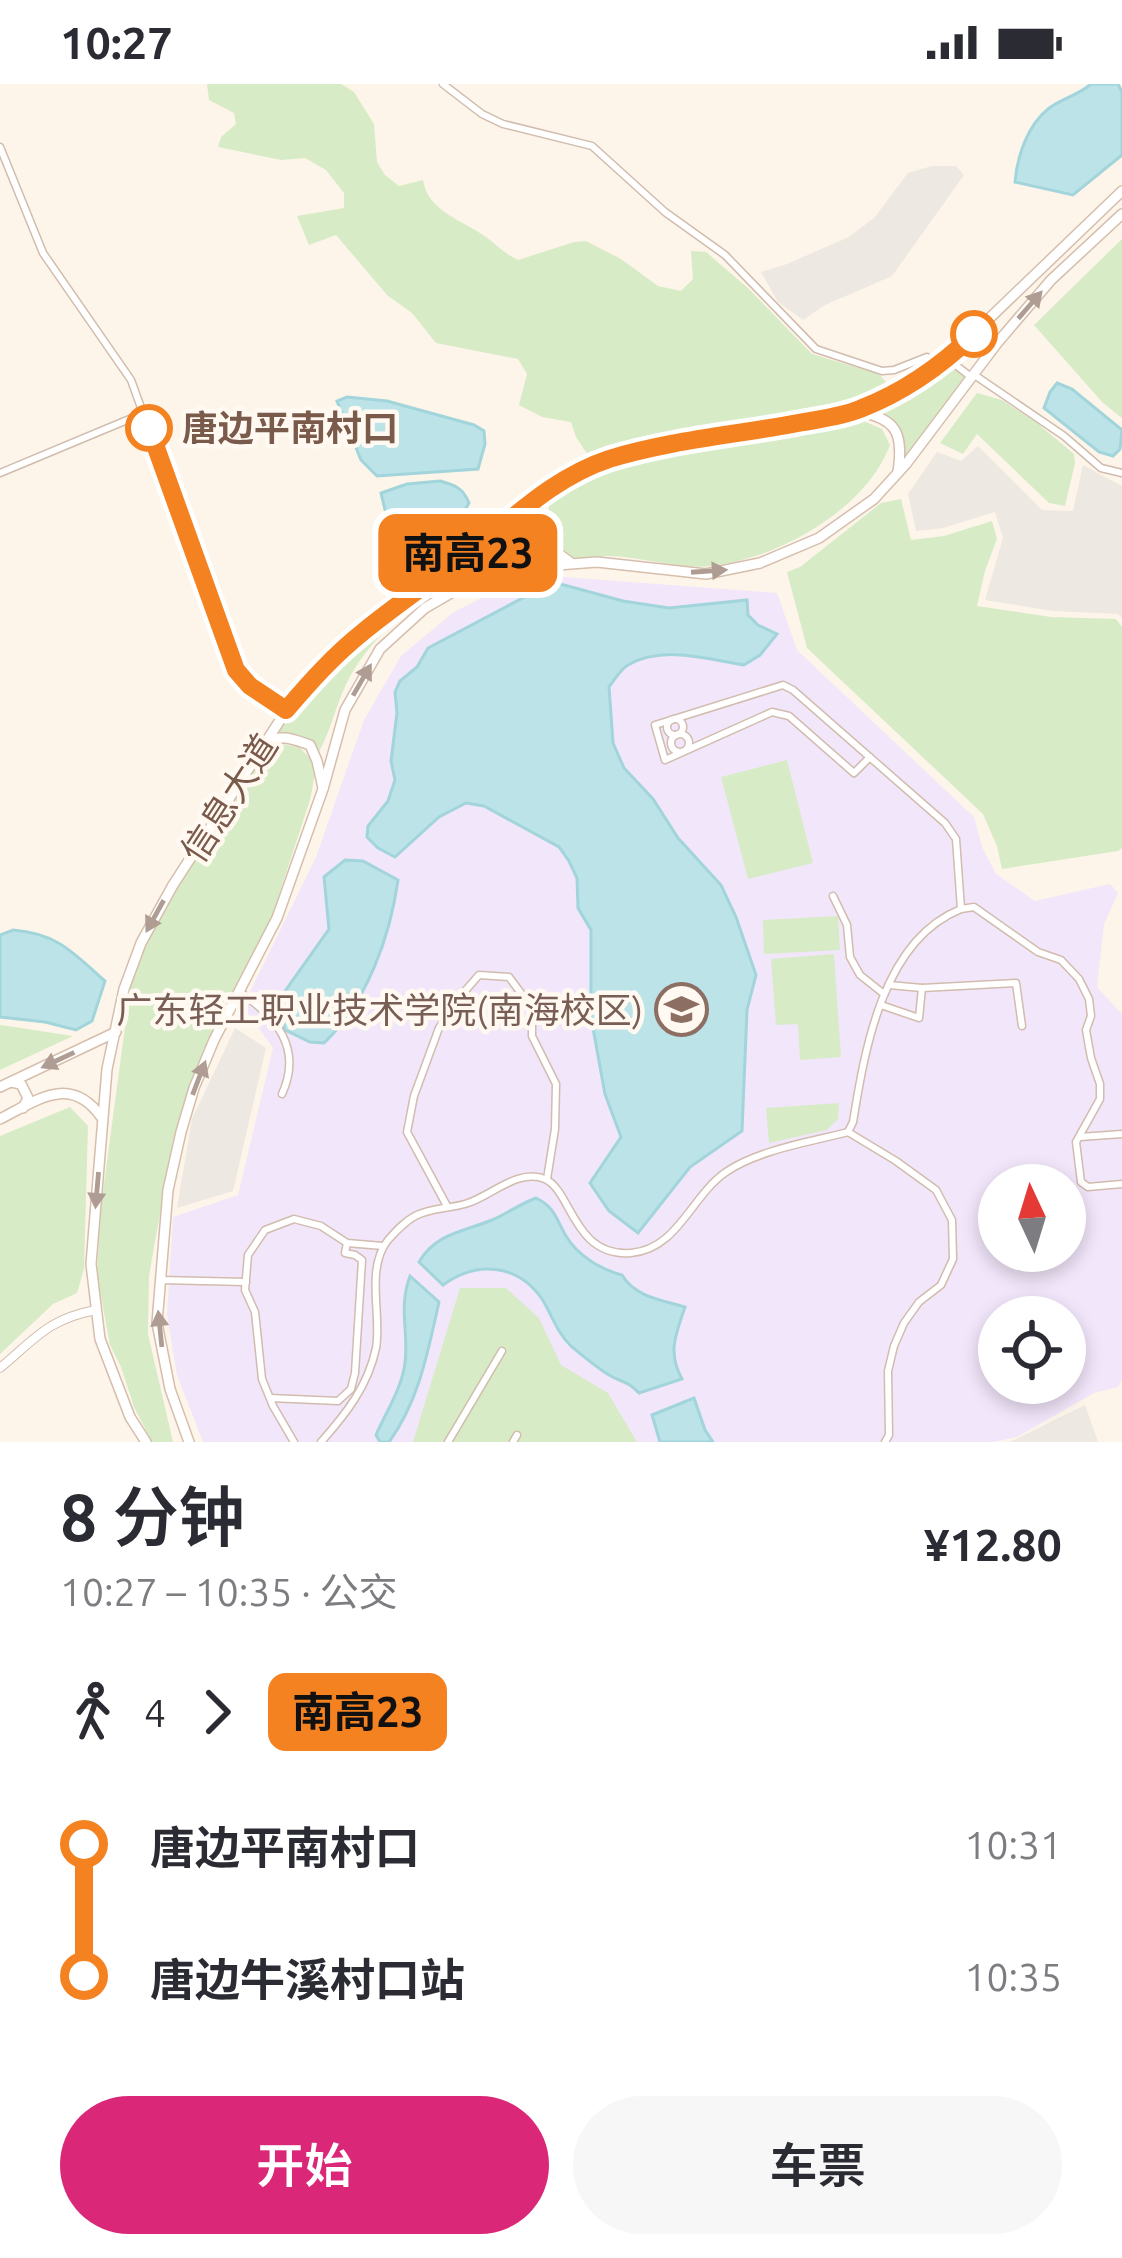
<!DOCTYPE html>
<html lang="zh">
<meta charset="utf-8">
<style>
body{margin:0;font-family:Ubuntu,"Noto Sans SC",sans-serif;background:#f7f7f7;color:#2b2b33;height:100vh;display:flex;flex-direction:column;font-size:45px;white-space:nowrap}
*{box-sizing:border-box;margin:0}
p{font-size:39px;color:#7c7c81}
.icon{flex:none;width:66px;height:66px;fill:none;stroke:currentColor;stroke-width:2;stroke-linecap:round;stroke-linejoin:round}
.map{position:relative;height:1358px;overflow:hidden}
.details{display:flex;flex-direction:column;background:#fff;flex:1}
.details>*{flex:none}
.badge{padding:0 24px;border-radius:18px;font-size:42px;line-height:78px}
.needle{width:78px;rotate:356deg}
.buttons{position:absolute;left:978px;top:1080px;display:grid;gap:24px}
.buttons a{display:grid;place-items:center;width:108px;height:108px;border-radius:50%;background:#fff;box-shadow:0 6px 18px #0003;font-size:60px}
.map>.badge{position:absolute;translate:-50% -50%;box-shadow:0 0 0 6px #fff}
.legs{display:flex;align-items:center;gap:18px;height:132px;padding:0 60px;font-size:39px}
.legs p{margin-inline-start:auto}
.overview{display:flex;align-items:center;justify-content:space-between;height:204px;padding:0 60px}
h1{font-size:66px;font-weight:600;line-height:90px}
.primary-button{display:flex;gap:24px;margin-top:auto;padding:24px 60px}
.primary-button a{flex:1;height:138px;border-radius:72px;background:#db2777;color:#fff;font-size:48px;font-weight:600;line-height:138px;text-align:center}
.primary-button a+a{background:#f7f7f7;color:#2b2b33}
ul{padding:0 60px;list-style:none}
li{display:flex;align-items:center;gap:42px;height:132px;font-size:45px}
li i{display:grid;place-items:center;width:18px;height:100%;margin:0 15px;background:currentColor}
li i::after{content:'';width:30px;height:30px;margin:-15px;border:9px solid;border-radius:50%;background:#fff}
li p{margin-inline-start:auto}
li:first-child i{background:linear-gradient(#0000 50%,currentColor 0)}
li:last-child i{background:linear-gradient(currentColor 50%,#0000 0)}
.status{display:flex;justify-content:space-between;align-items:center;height:84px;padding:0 60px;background:#fff;direction:ltr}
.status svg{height:33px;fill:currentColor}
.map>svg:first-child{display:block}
</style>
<div class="status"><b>10:27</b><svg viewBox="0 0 49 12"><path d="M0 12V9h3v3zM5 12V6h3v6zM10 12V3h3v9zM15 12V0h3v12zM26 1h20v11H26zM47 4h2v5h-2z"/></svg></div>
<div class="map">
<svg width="1122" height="1358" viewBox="0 0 1122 1358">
<rect width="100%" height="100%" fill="#fdf5e9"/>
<!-- industrial -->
<g fill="#eee8e2">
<path d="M932,82H956L964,91L892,192L825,221L803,236L778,218L761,188L787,180L849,153L875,133L908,89Z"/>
<path d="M978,362L1042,426L1073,427L1083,381L1122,402V534L1118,530L1053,527L985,516L1003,454L995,428L943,444L916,447L908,410L937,368L961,377Z"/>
<path d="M235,944L266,964L233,1107L177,1124L192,1035Z"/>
<path d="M1085,1321L1098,1358H1010Z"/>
</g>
<!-- education -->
<path fill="#f2e6fa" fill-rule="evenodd" d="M563,493L777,509L797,566L974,733L982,763L996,790L1035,817L1110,800L1118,809L1104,840L1097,903L1122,930V1296L1118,1303L1094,1309L1017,1353L993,1358H203L177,1291L167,1231L173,1133L238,1111L273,964L243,922L316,773L364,636L401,572L454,528L515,497ZM999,1101H1065V1167H999ZM999,1233H1065V1299H999Z"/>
<!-- green -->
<g fill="#d7ecc6">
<path d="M207,0H341L354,8L374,40L377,78L385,91L399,102L423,96C428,128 463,136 486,153C498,162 505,170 518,176L574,158L586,157L621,175L658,202L681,207L693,195L691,167L706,168L749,205L812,270L879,290L886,298L874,309L835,321L731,339L691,343L588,371L576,353L571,338L542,333L519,321L527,290L518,275L436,259L412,229L387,211L336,151L309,161L297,132L344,124V109L326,86L305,74L281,76L218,63L221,53L236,40L234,29L209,16Z"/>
<path d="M1122,155V334L1103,319L1034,241Z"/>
<path d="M948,282L965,292L906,372C907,348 897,332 874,325L903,311Z"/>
<path d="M977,309L1002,316L1037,339L1074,370L1075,379L1065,422L1049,419L977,350L963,370L940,359Z"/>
<path d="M861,336L882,345L890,361C866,426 777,475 711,482C677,486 641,472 608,472C596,472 583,476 571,479C550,457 543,443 551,414L658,368Z"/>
<path d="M901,415L911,456L944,452L992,437L997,455L985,487L977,522L1051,533L1116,535L1122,543V764L1118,767L1002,785L997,762L983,730L807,564L787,488L800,483L881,419Z"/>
<path d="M533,424L536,453L542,468C521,472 499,475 479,483C427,504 373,548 347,598C336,621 331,646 319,668C309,654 296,647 278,648L309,607L366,550L483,465Z"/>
<path d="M281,660L299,663L310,674L315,690L310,716L268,844L198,981L173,1056L149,1192L148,1250L173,1358H152L134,1323L121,1283L110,1261L97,1191L100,1130L131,898L148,856L187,787L260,674L272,663Z"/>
<path d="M787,676L813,779L748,795L721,693Z"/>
<path d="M838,832L840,866L764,870L763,836Z"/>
<path d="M834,870L841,973L800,976L798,940L776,941L771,875Z"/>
<path d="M0,941L8,942L73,952L0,986Z"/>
<path d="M839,1019L838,1035L827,1046L769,1059L766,1024Z"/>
<path d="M70,1023L88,1042L84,1185L77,1209L53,1220L0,1270V1052Z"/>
<path d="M460,1204H506L539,1234L561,1281L608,1309L637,1358H413Z"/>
</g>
<!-- water -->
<g fill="#bce4e8" stroke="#a2d4db" stroke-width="3">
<path d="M1091,0H1118L1122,8V71L1073,111L1015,98C1017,73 1027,42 1048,25C1060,15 1077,12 1091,0Z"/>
<path d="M1057,299L1072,305L1122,346L1120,365L1113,372L1099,368L1044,324L1050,308Z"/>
<path d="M347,313L387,317L474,341L484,347L485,360L478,385L377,392L361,376L337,317Z"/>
<path d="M440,397C455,401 463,404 469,419C455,445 431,460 403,465L387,434L381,409L407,400Z"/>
<path d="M553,498L623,517L669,524L747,516L748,531L758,541L777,550L760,571L744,581C708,575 662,561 628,581C621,585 614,596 609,603L613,659L624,684L653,715L678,754L721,801L736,833L756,891L747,926L742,1047L690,1083L638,1149L609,1127L590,1099L621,1053L605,1010L591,933V846L578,824L577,794L569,777L559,763L484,722L466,719L439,733L395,773L378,764L367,753L368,742L388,717L395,696L391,677L397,629L395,608L400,597L417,583L428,564Z"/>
<path d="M345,776L363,777L398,796C390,853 367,918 324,959L310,958L285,946L278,917L329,845L324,793Z"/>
<path d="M13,846C59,850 73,869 105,897L92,937L76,946L45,938L0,933V851Z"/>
<path d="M536,1114C555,1123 556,1135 566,1152C578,1172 600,1185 622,1191C635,1213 662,1216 685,1223C676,1250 667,1268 682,1295L639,1309C627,1296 622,1299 609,1291C596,1283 583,1272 571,1262C557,1249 552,1231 542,1215C517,1179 476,1177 443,1201L419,1178C436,1149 463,1148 492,1136C508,1129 520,1120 536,1114Z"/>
<path d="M410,1192L439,1218C428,1267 419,1317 389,1358H380L376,1351C386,1328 402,1304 405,1279C409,1247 398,1225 410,1192Z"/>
<path d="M694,1314L705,1346L713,1358H660L652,1331Z"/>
</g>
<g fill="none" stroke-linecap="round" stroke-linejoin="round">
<defs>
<g id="minor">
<path d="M443,0L482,30L503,40L592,62L665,128L725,171L816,265L882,287L894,286L927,273L938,282"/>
<path d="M0,63L43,169L131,296L236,586L250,602L286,627"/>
<path d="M948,275L971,293"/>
<path d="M973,290L1064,352L1101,384L1122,389"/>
<path d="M0,389L144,329"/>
<circle cx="675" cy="643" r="8"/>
<circle cx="680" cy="659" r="9"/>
<path d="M833,812L847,841L850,873L860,891L884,910"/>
<path d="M961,825L974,823L1038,868L1061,876L1079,895L1089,915L1091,932L1086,946L1091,974L1100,1000V1015L1076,1058L1081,1098L1088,1103L1122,1100"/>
<path d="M922,904L1016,899L1022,942"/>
<path d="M240,908C276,933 303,964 282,1010"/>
<path d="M881,921L919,934L922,904L889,901"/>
<path d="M848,1048L853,1038C865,964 883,856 961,825L956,755L945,739L793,606L783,601L655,641L665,676L772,628L789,632L854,689L870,673"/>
<path d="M848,1048L896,1077L936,1106L952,1136L953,1175L941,1201L919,1218L904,1239L894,1262L888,1287L889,1351L885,1358"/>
<path d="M1080,1053L1122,1050"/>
<path d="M447,1122L407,1048L414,1012L439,944L458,915L479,891L509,893L532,924V952L556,1000L555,1045L547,1095"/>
<path d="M160,1196L246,1198"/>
<path d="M270,1314L338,1317L351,1305L355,1289L362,1176L355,1171L345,1169L347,1159"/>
<path d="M294,1358L273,1322L262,1295L255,1228L245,1206L248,1171L265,1146L294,1135L321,1142L347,1159L383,1162"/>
<path d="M321,1358C346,1330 368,1302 376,1264C382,1231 365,1185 388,1156C396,1147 404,1138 415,1132C432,1123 451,1125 468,1119C492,1111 519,1084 545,1095C572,1107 573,1173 631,1169C678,1165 691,1112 726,1088C758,1066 810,1058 848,1048"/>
<path d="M448,1358L502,1267"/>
<path d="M513,1358L517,1351"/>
</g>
<path id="tertiary" d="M0,1284C36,1254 48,1235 96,1226"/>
<g id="secondary">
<path d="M856,327C896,334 904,348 898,388"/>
<path d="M544,408L538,434L545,460L570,478"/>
<path d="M266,659C280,649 295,656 310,661L317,677L323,704"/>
<path d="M11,998L21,1000L28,1014L23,1024"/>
<path d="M0,1003L116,948"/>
<path d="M0,1035C39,1015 71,990 102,1034"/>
<path d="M146,1358L130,1333L100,1255L91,1180L107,985L124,905L141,859L173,801L286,627L316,591L362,548L481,459L526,420L564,395L603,377L655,362L856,327L897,309L946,276L1122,107"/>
<path d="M189,1358L170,1305L157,1239L168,1106L181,1048L194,1004L214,956L277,834L323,705L345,626L380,565L425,524L463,502L531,483L597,478L706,490L760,479L819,454L874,415L906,380L998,258L1051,196L1122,130"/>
</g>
</defs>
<!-- minor casing -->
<use href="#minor" stroke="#d1bcae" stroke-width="9"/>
<!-- tertiary casing -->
<use href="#tertiary" stroke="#d1bcae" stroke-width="10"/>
<!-- secondary casing -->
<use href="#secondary" stroke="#d6bead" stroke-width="12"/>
<!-- minor -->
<use href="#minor" stroke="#fff" stroke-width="6"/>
<!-- tertiary -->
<use href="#tertiary" stroke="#fff" stroke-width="8"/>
<!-- secondary -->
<use href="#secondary" stroke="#fff" stroke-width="9"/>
</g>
<!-- one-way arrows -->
<defs><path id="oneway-solid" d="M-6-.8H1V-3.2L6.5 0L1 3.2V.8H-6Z" transform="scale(3)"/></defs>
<g fill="#af9c93">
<use href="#oneway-solid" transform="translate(1030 221) rotate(-49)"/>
<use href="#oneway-solid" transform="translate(709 487) rotate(-4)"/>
<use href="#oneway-solid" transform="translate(362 596) rotate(-60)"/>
<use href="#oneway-solid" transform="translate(155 832) rotate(119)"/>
<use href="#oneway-solid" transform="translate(58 976) rotate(155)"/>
<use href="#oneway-solid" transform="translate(199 994) rotate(-69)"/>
<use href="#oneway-solid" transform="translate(97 1106) rotate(95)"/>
<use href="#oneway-solid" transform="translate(160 1245) rotate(-96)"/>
</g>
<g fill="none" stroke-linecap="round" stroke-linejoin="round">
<defs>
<path id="line-1" d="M149,344L236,586L250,602L286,626C310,598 334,571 363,548C401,517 442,490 480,460C521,427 558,392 609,375C671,356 735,351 798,339C818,335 841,333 860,325C904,308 941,282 974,250"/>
</defs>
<!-- line-1 casing -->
<use href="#line-1" stroke="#fff" stroke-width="27"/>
<!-- line-1 -->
<use href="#line-1" stroke="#f58220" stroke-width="18"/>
</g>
<!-- icons -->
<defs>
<symbol id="university-ring" viewBox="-11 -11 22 22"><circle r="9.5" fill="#fff9f1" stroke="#8d6e63" stroke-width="1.5"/><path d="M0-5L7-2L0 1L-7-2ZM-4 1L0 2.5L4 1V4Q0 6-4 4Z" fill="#8d6e63"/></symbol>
</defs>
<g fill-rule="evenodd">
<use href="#university-ring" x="652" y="896" width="59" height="59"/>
</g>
<!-- markers -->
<g fill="#fff" stroke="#f58220" stroke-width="6">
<circle cx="974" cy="250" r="21"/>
<circle cx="149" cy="344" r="21"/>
</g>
<g text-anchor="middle" stroke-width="9" stroke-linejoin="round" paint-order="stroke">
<!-- stop labels -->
<g font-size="36" font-weight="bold" fill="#7a5a4b" stroke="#fff9f1" text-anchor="start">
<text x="182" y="357">唐边平南村口</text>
</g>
<!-- street labels -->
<g font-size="36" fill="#7a5a4b" stroke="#fff9f1">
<text transform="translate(229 714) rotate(-57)" y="13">信息大道</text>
</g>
<!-- education labels -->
<g font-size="36" fill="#785e54" stroke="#fff9f1" text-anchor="end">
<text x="643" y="939">广东轻工职业技术学院(南海校区)</text>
</g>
</g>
</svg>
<div class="buttons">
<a><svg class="needle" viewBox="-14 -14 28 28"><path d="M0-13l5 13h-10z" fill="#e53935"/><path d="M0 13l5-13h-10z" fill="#7c7c81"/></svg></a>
<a><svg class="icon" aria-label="locate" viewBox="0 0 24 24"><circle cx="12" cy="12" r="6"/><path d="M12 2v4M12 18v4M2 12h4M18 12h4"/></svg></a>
</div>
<b class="badge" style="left:468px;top:469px;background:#f58220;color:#111">南高23</b>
</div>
<section class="details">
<div class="overview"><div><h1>8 分钟</h1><p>10:27 – 10:35 · 公交</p></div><b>¥12.80</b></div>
<div class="legs"><svg class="icon" aria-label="walk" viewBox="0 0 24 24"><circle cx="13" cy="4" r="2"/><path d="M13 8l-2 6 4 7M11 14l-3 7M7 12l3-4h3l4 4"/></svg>4<svg class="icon" aria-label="forward" viewBox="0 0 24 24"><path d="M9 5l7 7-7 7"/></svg><b class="badge" style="background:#f58220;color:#111">南高23</b></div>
<ul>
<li><i style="color:#f58220"></i><b>唐边平南村口</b><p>10:31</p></li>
<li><i style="color:#f58220"></i><b>唐边牛溪村口站</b><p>10:35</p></li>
</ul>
<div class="primary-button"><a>开始</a><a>车票</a></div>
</section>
